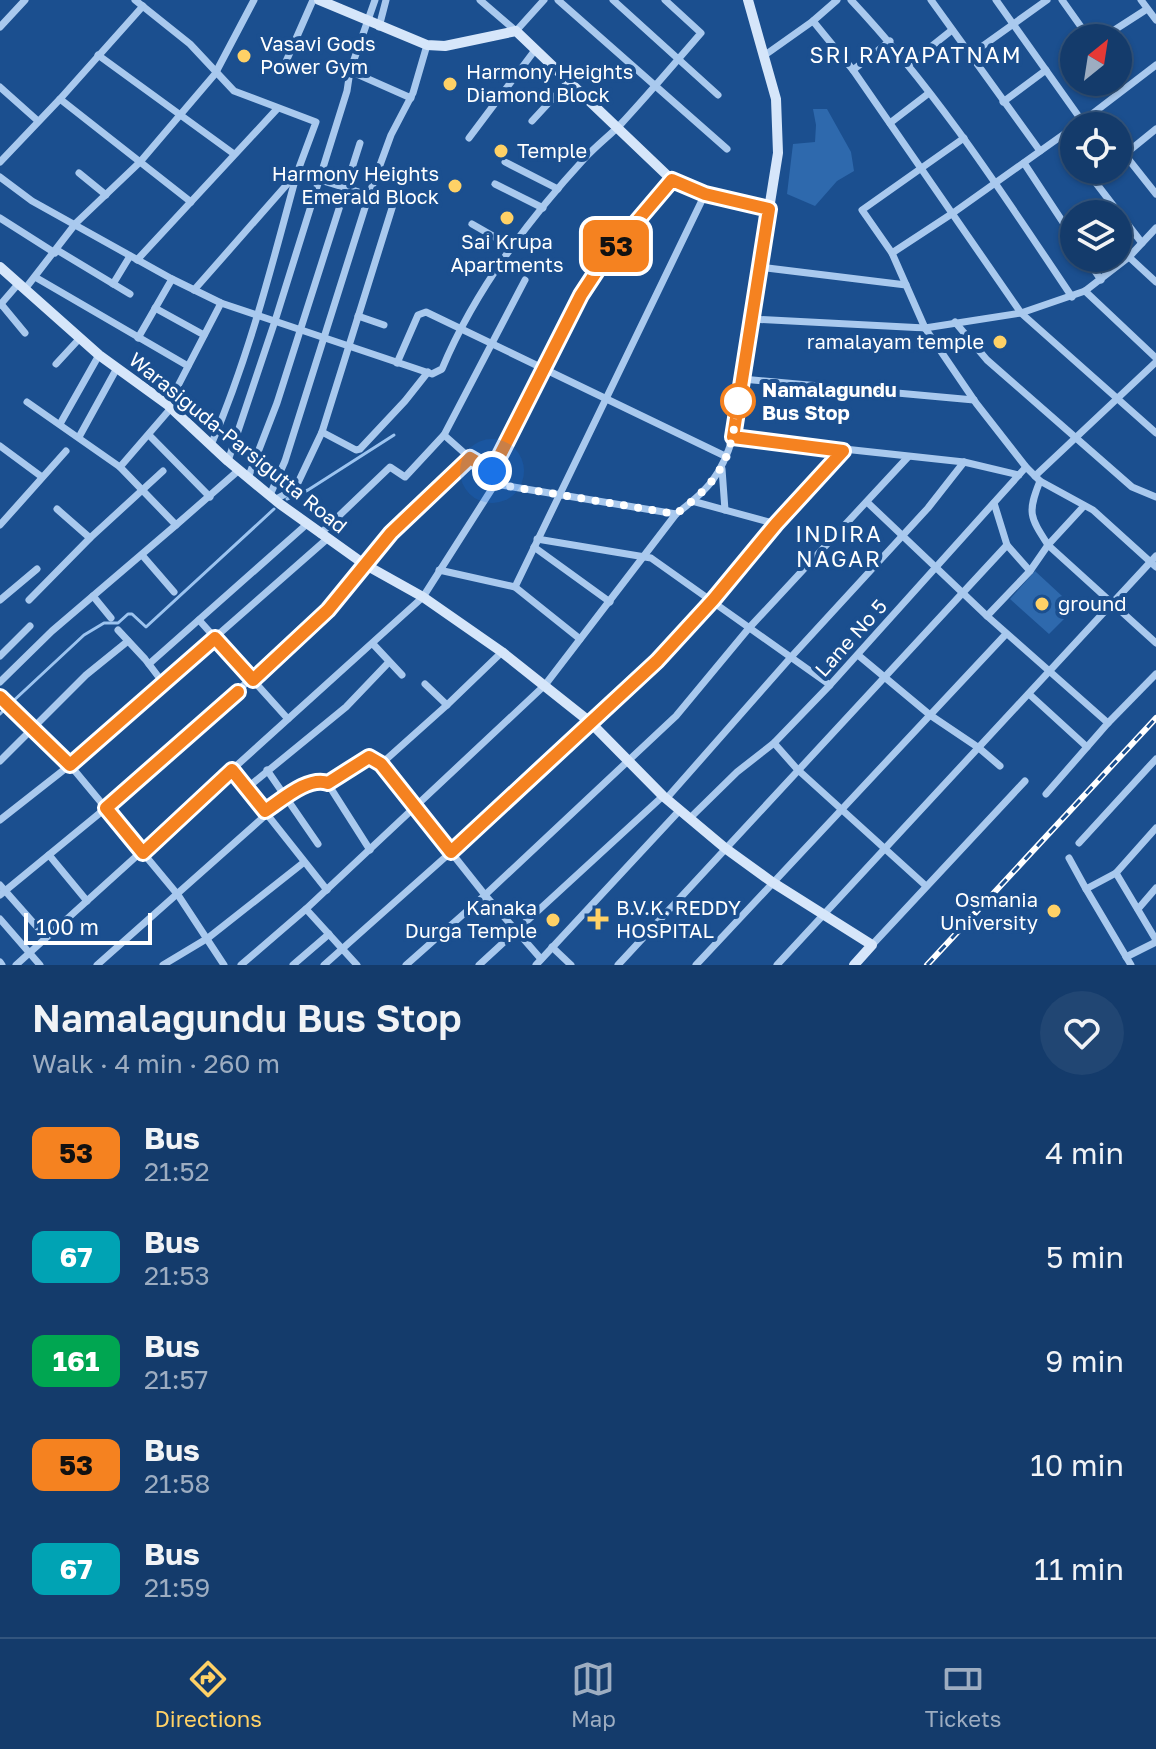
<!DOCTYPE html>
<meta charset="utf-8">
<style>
body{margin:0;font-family:"Golos Text",sans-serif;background:#214673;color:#f1f3f6;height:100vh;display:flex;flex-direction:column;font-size:30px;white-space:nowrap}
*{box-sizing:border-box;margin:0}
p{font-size:26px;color:#9dadc1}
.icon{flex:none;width:44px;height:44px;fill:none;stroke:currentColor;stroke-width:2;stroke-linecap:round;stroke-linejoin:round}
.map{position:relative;height:965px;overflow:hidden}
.panel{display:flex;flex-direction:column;background:#143b6b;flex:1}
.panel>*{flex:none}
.badge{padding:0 16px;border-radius:12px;font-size:28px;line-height:52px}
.needle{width:52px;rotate:30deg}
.tools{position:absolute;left:1060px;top:24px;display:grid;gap:16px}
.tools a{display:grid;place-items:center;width:72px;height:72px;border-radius:50%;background:#143b6b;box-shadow:0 2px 6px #0004,0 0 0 2px #33557e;font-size:40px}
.scale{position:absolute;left:24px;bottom:20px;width:128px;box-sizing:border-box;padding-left:8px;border:4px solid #fff;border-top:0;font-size:22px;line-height:28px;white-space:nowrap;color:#fff;-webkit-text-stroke:6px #1b4f8f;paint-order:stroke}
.you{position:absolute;width:40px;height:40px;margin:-20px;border:6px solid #fff;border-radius:50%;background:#1a73e8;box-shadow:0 0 0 12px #1a73e833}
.map>.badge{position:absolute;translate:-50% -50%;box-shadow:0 0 0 4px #fff}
.round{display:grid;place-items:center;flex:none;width:84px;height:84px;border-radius:42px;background:#214673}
.overview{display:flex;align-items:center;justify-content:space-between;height:136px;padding:0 32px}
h1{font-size:38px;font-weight:600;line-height:60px}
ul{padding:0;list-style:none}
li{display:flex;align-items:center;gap:24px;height:104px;padding:0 32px}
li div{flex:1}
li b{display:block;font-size:30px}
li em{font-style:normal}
li .badge{min-width:88px;font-weight:700;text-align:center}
.tabs{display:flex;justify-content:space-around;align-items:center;height:112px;border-top:2px solid #33557e;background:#143b6b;font-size:22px;color:#9dadc1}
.tabs a{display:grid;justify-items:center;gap:4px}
.tabs .active{color:#ffd166}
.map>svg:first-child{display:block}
</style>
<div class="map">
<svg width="1156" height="965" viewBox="0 0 1156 965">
<rect width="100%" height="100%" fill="#1b4f8f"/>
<!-- green -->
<g fill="#2e69ad">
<path d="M813,109H827L851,152L854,171L837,181L815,206L787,194L793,144L815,142L816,125Z"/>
<path d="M1035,571L1075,608L1049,634L1010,599Z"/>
</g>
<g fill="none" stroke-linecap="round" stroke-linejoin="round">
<!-- stream -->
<g stroke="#9cc4f0" stroke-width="3">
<path d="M287,499L308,490L394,435"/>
<path d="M10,704L84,635L104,623H118L128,614H132L146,627L274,509"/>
<path d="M0,714L5,709"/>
</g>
<!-- street -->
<g stroke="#a9c9ee" stroke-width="7">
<path d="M135,0L190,44L234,91L316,122L297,173L194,290"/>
<path d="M480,0L516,31L544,0"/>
<path d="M558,0L727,149"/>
<path d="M613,0L718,95"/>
<path d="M851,0C936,90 1003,194 1072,297"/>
<path d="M931,0L1040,151"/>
<path d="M996,0L1082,121"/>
<path d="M1062,0L1089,38"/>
<path d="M1141,0L1156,20"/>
<path d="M813,21L853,70L1021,313L1156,433"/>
<path d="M0,27L25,0"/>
<path d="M379,27L386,0"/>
<path d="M1102,38L1147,9"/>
<path d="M98,55L234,154"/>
<path d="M765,55L813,21L837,0"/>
<path d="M970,55L1047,0"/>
<path d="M908,65L952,30"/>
<path d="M284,66L313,0"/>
<path d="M853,70L890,41"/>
<path d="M350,71L411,98"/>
<path d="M0,87L38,121"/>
<path d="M60,99L191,202"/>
<path d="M1003,102L1046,70"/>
<path d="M1095,113L1104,126"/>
<path d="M532,121L568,82"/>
<path d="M890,123L929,93"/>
<path d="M1079,124L1156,65"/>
<path d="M1061,137L1074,154"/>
<path d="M469,138L535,50"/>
<path d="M964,138L862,210L892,253L925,328L976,403L1026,467L1040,481L1093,510L1156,567"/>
<path d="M1118,146L1156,194"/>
<path d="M1124,155L1156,129"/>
<path d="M0,162L60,99L143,6"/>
<path d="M505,162L558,189"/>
<path d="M1024,163L1074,239"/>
<path d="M1086,170L1142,243"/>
<path d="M79,173L106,195"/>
<path d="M0,177L32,201L172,279L221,303L432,374L442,369C475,290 527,221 585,158C596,146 609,136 620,125C648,95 674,64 701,33L665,0"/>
<path d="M495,184L543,208"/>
<path d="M0,218L55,253"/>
<path d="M472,224L512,247"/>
<path d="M57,250L130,294"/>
<path d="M892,253L953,213L1074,127"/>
<path d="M1129,257L1156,282"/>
<path d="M1086,258L1101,280"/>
<path d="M137,260L277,109"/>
<path d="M759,267L906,285"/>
<path d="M35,277L188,366"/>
<path d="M113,284L130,256"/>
<path d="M25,289L76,223L140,162L215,74L254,0"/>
<path d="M1085,291L1156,358"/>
<path d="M1,304L25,333"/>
<path d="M0,305L19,283"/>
<path d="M155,308L204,335"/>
<path d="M358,316L384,325"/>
<path d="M751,319L925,328L1021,313L1085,291L1129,257L1156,228"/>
<path d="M955,322L987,360L1132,487L1156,497"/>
<path d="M138,338L172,279"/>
<path d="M397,363L418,315L426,312L727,457"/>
<path d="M56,364L80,338"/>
<path d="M742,379L974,400"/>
<path d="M27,402L120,467"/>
<path d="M168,405L221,303"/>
<path d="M171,408L120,467L176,525L239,470"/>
<path d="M60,424L99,355"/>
<path d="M322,432L356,450L360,449L405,401L428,372"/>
<path d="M149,435L210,497"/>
<path d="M444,435L470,458L492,471"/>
<path d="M79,437L117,368"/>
<path d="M733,437L964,462L1019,475"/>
<path d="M211,445C249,357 272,265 297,173L369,195"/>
<path d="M0,446L42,477"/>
<path d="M228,461L275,321L347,91L350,71L375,0"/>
<path d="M722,469L725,510"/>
<path d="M1035,476L1156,362"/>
<path d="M248,478L277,403L360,143"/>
<path d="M1040,481C1027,513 1030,517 1048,545L1084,506"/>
<path d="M495,484L492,471L581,295L604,260L672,180"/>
<path d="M270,495L285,461L369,195L391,135L413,93L427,45"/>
<path d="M276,499L295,489L322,432L393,205"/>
<path d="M692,501L776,524"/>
<path d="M867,502L987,616L1108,723L1046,794"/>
<path d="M994,503L1007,545"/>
<path d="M57,509L90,538"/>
<path d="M0,525L66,451"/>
<path d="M320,534L390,467L405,477L444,435L525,280"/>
<path d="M537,539L651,558L830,685"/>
<path d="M534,547L610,602"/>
<path d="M142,555L174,592"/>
<path d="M439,570L515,587L580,639"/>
<path d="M515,587L705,194"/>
<path d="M93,596L111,618"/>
<path d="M0,600L37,569"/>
<path d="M29,600L90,538L163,471"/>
<path d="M987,616L1030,571L1048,545L1156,643"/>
<path d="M199,620L288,719"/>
<path d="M118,630L145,659L164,684"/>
<path d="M373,644L402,675"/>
<path d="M502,652L447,705L381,764L485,895L541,959"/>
<path d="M858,655L930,715L979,748L1000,766"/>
<path d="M0,656L30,626"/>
<path d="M149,664L307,524"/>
<path d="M0,682L52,631L176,525"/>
<path d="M425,684L447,705"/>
<path d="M1029,694L1087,747"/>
<path d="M0,697L70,765L178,895L224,965"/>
<path d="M1108,723L1156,674"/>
<path d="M774,743L797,769L926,886"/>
<path d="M0,761L86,675L128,641"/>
<path d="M232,770L327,890"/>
<path d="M267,770L318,844"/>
<path d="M247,788L346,707L389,662"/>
<path d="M666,799L792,656L928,508L964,462"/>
<path d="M265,811C282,800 308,776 328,783"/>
<path d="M689,819L737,772L774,743L830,685L1026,467"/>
<path d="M0,820L70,765L327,539"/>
<path d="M1079,843L1156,759"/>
<path d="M370,850L328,784L369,757L381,764"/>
<path d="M49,855L87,901"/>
<path d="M1069,858L1086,889L1116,873L1156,828"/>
<path d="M1116,873L1156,940"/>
<path d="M0,885L46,937"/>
<path d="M1086,889L1131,965"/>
<path d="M0,895L106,808L328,610L391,533L470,458"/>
<path d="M306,909L357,965"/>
<path d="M1138,909L1156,888"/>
<path d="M0,919L40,965"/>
<path d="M872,945L1025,781"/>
<path d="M552,947L571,965"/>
<path d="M1126,957L1156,942"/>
<path d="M0,962L2,965"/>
<path d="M16,965L423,597L495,484L676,514"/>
<path d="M97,965L267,814"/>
<path d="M163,965L208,938L303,863"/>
<path d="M241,965L306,909L545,685L676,514C708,490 721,476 733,437L769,209"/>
<path d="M293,965L329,934"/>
<path d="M324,965L451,852L657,661L713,600L776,524L843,451"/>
<path d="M406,965L485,895L676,716L749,628L908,457"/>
<path d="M479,965L663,796"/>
<path d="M536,965L679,811"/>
<path d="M618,965L1007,545L1030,571"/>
<path d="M696,965L1006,634"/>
<path d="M777,965L1156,556"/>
</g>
<!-- secondary -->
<g stroke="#d6e6fa" stroke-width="10">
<path d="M319,0L427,45L445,46L516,31L672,180L705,194L769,209L778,153L776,99L748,0"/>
<path d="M0,267L99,355L168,405L228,461L280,504L364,564L423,597L502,652L590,722L663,796L725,848L772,882L872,945L854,965"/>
</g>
<defs>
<path id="rail" d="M927,965L1156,718"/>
</defs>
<!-- rail casing -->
<use href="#rail" stroke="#fff" stroke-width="6"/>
<!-- rail -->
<use href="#rail" stroke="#1b4f8f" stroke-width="3" stroke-dasharray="9" stroke-linecap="butt"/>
</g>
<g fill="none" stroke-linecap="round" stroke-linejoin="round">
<defs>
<path id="line" d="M0,697L70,765L215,638L253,680L328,610L391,533L470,458L492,471L581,295L604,260L672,180L705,194L769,209L733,437L843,451L776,524L713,600L657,661L451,852L381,764L369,757L328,783C308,776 282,800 265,811L232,770L143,853L106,808L238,692"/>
</defs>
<!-- line casing -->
<use href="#line" stroke="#fff" stroke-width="18"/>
<!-- line -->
<use href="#line" stroke="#f58220" stroke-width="12"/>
<!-- walk -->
<path stroke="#fff" stroke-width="8" stroke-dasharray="0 14.4" d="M492,471L495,484L676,514C723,478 731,459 738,401"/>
</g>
<!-- markers -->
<g fill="#ffd166" stroke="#1b4f8f" stroke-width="3">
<circle cx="244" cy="56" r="8"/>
<circle cx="450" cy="84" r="8"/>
<circle cx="501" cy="151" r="8"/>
<circle cx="455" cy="186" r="8"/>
<circle cx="507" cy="218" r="8"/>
<circle cx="1000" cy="342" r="8"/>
<circle cx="1042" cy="604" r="8"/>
<circle cx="1054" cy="911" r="8"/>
<path d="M594 907h8v8h8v8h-8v8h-8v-8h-8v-8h8z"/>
<circle cx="553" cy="920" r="8"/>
</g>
<circle fill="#fff" stroke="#f58220" stroke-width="4" cx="738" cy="401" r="16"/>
<g text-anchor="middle" stroke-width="8" stroke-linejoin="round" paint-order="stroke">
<!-- poi labels -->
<g font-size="20" fill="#fff" stroke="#1b4f8f" text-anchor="start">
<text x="260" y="51">Vasavi Gods<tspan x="260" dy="23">Power Gym</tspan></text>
<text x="466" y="79">Harmony Heights<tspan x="466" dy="23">Diamond Block</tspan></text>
<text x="517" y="158">Temple</text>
<text x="439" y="181" text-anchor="end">Harmony Heights<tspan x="439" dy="23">Emerald Block</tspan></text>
<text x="507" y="249" text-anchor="middle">Sai Krupa<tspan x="507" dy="23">Apartments</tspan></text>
<text x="984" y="349" text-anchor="end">ramalayam temple</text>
<text x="1058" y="611">ground</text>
<text x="1038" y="907" text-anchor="end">Osmania<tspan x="1038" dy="23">University</tspan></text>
<text x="537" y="915" text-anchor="end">Kanaka<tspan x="537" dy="23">Durga Temple</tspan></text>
<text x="616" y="915">B.V.K. REDDY<tspan x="616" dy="23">HOSPITAL</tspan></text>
</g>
<!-- stop labels -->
<g font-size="20" font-weight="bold" fill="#fff" stroke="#1b4f8f" text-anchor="start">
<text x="762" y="397">Namalagundu<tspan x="762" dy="23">Bus Stop</tspan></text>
</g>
<!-- street labels -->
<g font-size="20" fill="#fff" stroke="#1b4f8f">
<text transform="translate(238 443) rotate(39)" y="7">Warasiguda-Parsigutta Road</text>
<text transform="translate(851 638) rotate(-48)" y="7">Lane No 5</text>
</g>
<!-- neighbourhood labels -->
<g font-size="22" letter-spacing="2" fill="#fff" stroke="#1b4f8f">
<text x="916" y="63">SRI RAYAPATNAM</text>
<text x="839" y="542">INDIRA<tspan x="839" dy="25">NAGAR</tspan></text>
</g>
</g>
</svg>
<div class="tools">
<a><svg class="needle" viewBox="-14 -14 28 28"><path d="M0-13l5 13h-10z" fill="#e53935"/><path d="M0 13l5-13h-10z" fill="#9dadc1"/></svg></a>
<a><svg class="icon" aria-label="locate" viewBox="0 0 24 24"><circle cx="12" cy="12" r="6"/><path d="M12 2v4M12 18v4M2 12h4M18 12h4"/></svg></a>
<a><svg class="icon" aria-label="layers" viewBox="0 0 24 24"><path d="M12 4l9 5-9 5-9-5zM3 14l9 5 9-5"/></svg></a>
</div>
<div class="scale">100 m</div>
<div class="you" style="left:492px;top:471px"></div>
<b class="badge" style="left:616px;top:246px;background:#f58220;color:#111">53</b>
</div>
<section class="panel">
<div class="overview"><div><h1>Namalagundu Bus Stop</h1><p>Walk · 4 min · 260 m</p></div><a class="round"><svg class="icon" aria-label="heart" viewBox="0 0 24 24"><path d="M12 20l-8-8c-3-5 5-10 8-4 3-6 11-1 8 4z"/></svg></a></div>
<ul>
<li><span class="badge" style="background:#f58220;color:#111">53</span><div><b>Bus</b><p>21:52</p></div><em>4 min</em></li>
<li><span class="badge" style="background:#00a3b4;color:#fff">67</span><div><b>Bus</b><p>21:53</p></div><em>5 min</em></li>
<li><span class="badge" style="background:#00a651;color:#fff">161</span><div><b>Bus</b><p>21:57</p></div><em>9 min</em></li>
<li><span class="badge" style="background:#f58220;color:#111">53</span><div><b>Bus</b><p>21:58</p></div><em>10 min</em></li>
<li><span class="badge" style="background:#00a3b4;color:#fff">67</span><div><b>Bus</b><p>21:59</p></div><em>11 min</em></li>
</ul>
</section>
<nav class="tabs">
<a class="active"><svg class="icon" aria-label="directions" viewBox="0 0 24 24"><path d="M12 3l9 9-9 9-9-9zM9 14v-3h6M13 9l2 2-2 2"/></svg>Directions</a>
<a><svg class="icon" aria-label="map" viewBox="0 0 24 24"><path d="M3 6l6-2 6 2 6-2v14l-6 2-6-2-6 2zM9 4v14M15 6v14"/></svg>Map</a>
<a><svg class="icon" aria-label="tickets" viewBox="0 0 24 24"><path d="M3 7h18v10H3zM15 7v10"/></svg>Tickets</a>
</nav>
